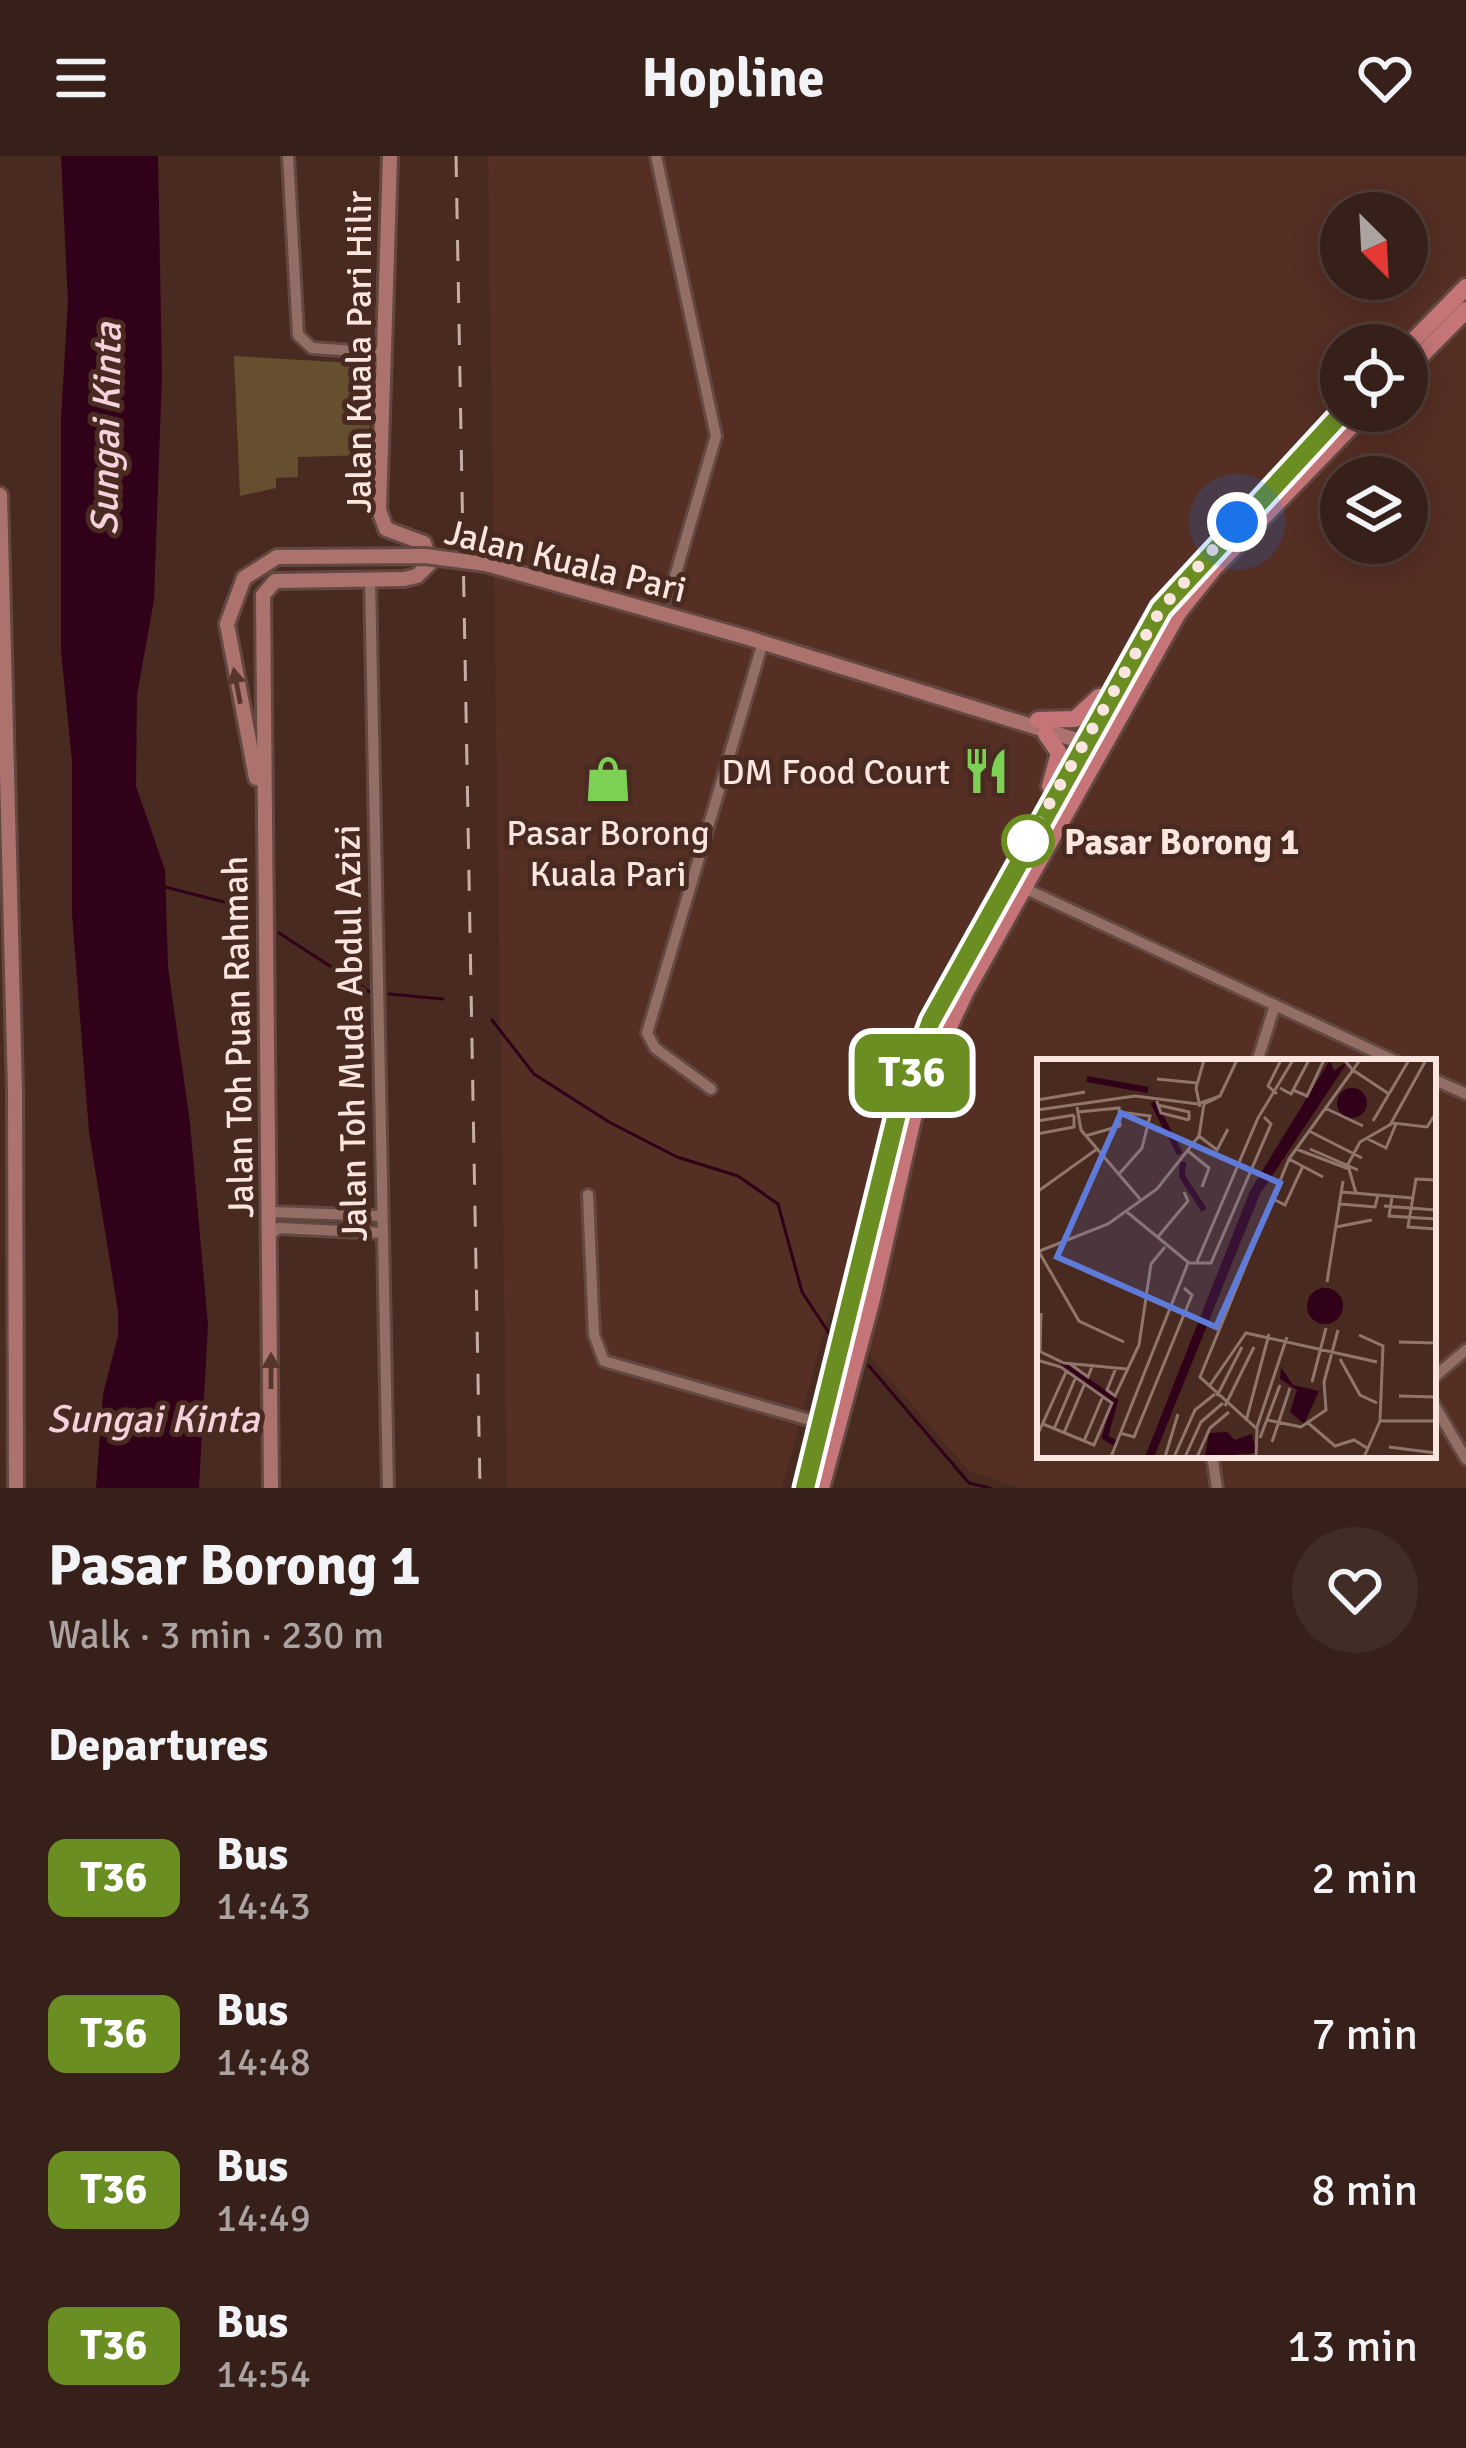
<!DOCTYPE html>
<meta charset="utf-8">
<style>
body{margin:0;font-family:Signika,sans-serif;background:#422d26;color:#f1f3f6;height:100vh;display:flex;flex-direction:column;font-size:45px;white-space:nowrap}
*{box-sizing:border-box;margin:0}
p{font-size:39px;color:#aaa3a2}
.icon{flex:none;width:66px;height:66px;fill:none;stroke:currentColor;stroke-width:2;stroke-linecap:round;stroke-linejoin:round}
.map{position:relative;height:1332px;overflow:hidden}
.panel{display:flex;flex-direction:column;background:#372019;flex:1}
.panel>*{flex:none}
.badge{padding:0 24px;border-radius:18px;font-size:42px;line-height:78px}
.needle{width:78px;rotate:156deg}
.tools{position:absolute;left:1320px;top:36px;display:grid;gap:24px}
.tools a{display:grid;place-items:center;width:108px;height:108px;border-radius:50%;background:#372019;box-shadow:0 6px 30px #0003,0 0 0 3px #513e38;font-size:60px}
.you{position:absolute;width:60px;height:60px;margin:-30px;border:9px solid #fff;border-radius:50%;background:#1a73e8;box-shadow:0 0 0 18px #1a73e833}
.map>.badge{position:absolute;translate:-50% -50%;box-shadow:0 0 0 6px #fff}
h2{padding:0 48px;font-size:45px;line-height:108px}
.round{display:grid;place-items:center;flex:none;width:126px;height:126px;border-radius:63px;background:#422d26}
.head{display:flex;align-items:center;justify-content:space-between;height:204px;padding:0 48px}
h1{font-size:57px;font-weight:800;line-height:90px}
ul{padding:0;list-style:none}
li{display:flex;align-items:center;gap:36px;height:156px;padding:0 48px}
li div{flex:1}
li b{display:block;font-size:45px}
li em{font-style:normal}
li .badge{min-width:132px;font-weight:700;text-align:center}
header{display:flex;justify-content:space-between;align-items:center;height:156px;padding:0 48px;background:#372019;font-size:54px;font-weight:800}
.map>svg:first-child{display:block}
</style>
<header><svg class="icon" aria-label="menu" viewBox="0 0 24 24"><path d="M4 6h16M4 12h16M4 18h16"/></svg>Hopline<svg class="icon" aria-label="heart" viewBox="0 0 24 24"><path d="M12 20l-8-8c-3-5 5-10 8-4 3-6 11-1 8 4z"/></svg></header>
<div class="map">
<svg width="1466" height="1332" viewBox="0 0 1466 1332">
<rect width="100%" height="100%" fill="#492a21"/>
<!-- built -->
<path fill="#552e24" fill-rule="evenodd" d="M488,0H1466V1332H1019L969,1315L830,1153L782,1332H507ZM1341,57H1407V123H1341ZM1341,189H1407V255H1341ZM1341,321H1407V387H1341ZM1040,906H1433V1299H1040Z"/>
<!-- green -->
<path fill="#654f2e" d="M234,200L372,208L369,299L298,301V321L276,322V332L240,340Z"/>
<!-- water -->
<path fill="#310019" d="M61,0H158L162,219L154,444L137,539L136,630L165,714L168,811L190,967L208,1169L199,1332H96L103,1238L118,1180V1155L89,976L72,758V605L61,495V262L68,146Z"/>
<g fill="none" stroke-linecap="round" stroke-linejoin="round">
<!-- stream -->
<g stroke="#310019" stroke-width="3">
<path d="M165,731L228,747L252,763"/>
<path d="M279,777L370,836"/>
<path d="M389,838L443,843"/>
<path d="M492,864L534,918L609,966L677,1001L738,1020L778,1048L802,1136L829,1177"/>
<path d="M869,1210L969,1327L990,1332"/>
</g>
<defs>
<g id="street">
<path d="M288,0L298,179L312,192L383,197"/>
<path d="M656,0L716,280L669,441"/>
<path d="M370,422L388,1332"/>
<path d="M1026,733L1397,906"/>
<path d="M1257,906L1275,849"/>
<path d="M1433,923L1466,938"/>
<path d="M711,933L655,892L647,877L763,486"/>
<path d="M588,1039L594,1179L604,1205L820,1267"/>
<path d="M271,1056L382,1060"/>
<path d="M271,1078L279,1072L382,1077"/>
<path d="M1433,1222L1466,1194"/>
<path d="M1433,1247L1466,1303"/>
<path d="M1212,1299L1217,1332"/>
</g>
<g id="secondary">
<path d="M0,339L15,935L16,1332"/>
<path d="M227,468L256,622"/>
<path d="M745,481L1083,586"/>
<path d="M271,1332L263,439L275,425L404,423L417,420L430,407L424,387L386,373L379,354L390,0"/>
</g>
<g id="primary">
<path d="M1407,191L1466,131"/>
<path d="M1407,214L1466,154"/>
<path d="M1174,462L1214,412L1366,255"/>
<path d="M1038,564L1075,563L1099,541"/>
<path d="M1046,578L1059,597L1050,630"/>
<path d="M805,1332L897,958L931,865L1161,453L1344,255"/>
<path d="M821,1332L871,1147L920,932L966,835L1178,457"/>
</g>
</defs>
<!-- street casing -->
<use href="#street" stroke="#634841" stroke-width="16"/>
<!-- secondary casing -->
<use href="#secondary" stroke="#634841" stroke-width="20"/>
<!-- primary casing -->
<use href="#primary" stroke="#634841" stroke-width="22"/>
<!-- street -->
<use href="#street" stroke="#936e64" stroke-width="10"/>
<!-- secondary -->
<use href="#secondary" stroke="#ac726e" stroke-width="14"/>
<!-- primary -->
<use href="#primary" stroke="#c57577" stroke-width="16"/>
<!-- rail -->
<path stroke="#c5ada6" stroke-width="3" stroke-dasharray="21 21" stroke-linecap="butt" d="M456,0L480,1332"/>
<defs>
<path id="secondary-bridge" d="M227,468L244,422L277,401L425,400L486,408L745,481"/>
</defs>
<!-- secondary-bridge casing -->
<use href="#secondary-bridge" stroke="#634841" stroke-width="20" stroke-linecap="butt"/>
<!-- secondary-bridge -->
<use href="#secondary-bridge" stroke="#ac726e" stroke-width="14"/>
</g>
<!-- one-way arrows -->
<defs><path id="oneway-solid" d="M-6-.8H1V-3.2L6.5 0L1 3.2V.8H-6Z" transform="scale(3)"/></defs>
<g fill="#58352d">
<use href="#oneway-solid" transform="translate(237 530) rotate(-101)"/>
<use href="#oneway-solid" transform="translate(271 1215) rotate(-90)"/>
</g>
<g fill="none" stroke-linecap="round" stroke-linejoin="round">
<defs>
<path id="line" d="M805,1332L897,958L931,865L1161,453L1344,255"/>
</defs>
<!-- line casing -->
<use href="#line" stroke="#fff" stroke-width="27"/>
<!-- line -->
<use href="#line" stroke="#6b8e23" stroke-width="18"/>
<!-- walk -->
<path stroke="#fae5df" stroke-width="12" stroke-dasharray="0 21.6" d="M1028,685L1161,453L1237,366"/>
</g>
<!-- icons -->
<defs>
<symbol id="restaurant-bare" viewBox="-9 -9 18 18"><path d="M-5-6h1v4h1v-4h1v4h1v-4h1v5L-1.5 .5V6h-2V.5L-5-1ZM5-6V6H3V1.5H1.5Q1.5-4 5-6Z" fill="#7cd155" stroke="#492a21" stroke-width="2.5" paint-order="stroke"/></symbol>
<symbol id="shop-bare" viewBox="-9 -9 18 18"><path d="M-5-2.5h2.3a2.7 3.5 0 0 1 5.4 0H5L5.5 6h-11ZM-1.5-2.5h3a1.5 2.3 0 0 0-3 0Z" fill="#7cd155" stroke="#492a21" stroke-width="2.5" paint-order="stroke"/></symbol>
</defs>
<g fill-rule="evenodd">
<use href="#restaurant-bare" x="953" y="582" width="66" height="66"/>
<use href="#shop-bare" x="575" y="590" width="66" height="66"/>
</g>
<!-- markers -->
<circle fill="#fff" stroke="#6b8e23" stroke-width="6" cx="1028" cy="685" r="24"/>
<g text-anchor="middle" stroke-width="10" stroke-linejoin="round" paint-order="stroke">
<!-- street labels -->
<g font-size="36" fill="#fae5df" stroke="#492a21">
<text transform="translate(358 196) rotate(-90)" y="13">Jalan Kuala Pari Hilir</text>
<text transform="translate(566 404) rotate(14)" y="13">Jalan Kuala Pari</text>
<text transform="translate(350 877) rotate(-91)" y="13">Jalan Toh Muda Abdul Azizi</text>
<text transform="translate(237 881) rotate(-91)" y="13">Jalan Toh Puan Rahmah</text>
</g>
<!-- poi labels -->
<g font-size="36" fill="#fae5df" stroke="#492a21" text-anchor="end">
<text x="950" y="628">DM Food Court</text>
<text x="608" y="689" text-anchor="middle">Pasar Borong<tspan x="608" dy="41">Kuala Pari</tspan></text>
</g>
<!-- stop labels -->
<g font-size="36" font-weight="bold" fill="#fae5df" stroke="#492a21" text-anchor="start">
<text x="1064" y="698">Pasar Borong 1</text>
</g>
<!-- water labels -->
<g font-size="39" font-style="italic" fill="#f6d0dd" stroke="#492a21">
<text transform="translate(105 273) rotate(-89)" y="14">Sungai Kinta</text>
<text x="153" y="1276">Sungai Kinta</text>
</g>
</g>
<!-- overview -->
<g transform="translate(1037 903)">
<rect width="399" height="399" fill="#492a21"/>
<path d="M293,1L297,12L312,1L223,135L117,398H108L213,132ZM300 44a15 15 0 1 1 30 0a15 15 0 1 1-30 0ZM270 247a18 18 0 1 1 36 0a18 18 0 1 1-36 0ZM244,308L256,326L282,332L267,365L253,353L260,331L243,320ZM190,373L198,381L215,375L219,394L168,398L172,374Z" fill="#310019"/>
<path fill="none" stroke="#310019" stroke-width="6" d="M50,20L111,31M116,43L143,95M146,103L145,117L167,151M25,304L78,342L68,378L78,384"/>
<path fill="none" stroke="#90756d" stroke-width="3" d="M323,1L316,11L352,35M120,20L160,24M243,29L254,35L272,1M256,31L270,37L287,1M240,35L231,27L244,1M119,40L124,54L152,61M0,41L48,33M121,46L152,53V61M40,48L44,71L103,140M163,48L159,29L167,1M288,49L326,67M0,51L98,37L161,45L183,37L200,1M41,53L82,49L83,67L48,77M0,62L37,56M336,62L372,1M353,66L389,1M272,72L325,99M0,75L37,68V56M162,77L180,91L191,70M329,79L349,89L359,65M259,90L312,110L319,134M273,90L321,111M151,92L172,109L165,128M252,100L286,118M309,109L323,83L356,64L390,68L399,54M82,115L105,89L113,57L83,53M0,133L60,90M305,133L375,139M355,138L352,157L399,160M234,139L248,146L266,107M303,145L338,148L341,136M347,147L399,151M90,153L152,204M299,168L335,161M399,170L371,168L379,120L399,121M120,179L151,142L147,133M0,193L71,165L120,130L162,77L167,45L180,39M2,193L42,262L87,283M159,205L221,59L256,1M290,223L306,122M322,276L346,287L343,362L327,398M362,283L399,284M4,293L27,304L90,310M3,294L4,254M303,300L323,336L340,344M0,301L24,308L75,344L57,386L6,365M33,305L51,318L56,305M79,309L70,331L78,337L102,286L114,205L128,188M275,323L289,269M173,326L209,274L340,303M180,337L205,288M362,337L399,338M188,347L217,288M230,361L264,368L289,351L287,323L301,271M209,362L232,275M343,362H399M270,363L298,387L317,381L330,389M220,368L250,278M17,370L38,320M27,374L48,324M83,374L97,378L155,236L147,229M0,377L29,313M223,379L243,326M47,382L66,337M235,383L253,329M352,388L399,394M74,398L151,204H174L234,65L227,58M128,398L141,355M137,398L158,351L178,335M148,398L164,363L186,344M160,398L173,369L192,353M219,398L220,370L163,318L252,100L316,11L307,1"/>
<path fill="#5f7bda" fill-opacity="0.15" stroke="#5f7bda" stroke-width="6" d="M84,54L243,124L179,268L20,198Z"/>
<rect width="399" height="399" fill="none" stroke="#fae5df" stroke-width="6"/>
</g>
</svg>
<div class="tools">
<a><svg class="needle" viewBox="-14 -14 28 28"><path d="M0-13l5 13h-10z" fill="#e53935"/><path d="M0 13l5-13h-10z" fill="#aaa3a2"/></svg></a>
<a><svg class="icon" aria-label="locate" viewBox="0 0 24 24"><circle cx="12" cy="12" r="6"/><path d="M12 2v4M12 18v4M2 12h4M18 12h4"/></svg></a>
<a><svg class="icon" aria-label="layers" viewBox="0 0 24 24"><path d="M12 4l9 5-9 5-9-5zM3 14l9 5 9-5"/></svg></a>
</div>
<div class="you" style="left:1237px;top:366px"></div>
<b class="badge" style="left:912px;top:917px;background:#6b8e23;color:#fff">T36</b>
</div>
<section class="panel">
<div class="head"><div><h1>Pasar Borong 1</h1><p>Walk · 3 min · 230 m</p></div><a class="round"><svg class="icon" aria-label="heart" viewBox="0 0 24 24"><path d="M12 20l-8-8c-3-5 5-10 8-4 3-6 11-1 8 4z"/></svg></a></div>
<h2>Departures</h2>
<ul>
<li><span class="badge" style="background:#6b8e23;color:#fff">T36</span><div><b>Bus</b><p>14:43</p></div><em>2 min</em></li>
<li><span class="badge" style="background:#6b8e23;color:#fff">T36</span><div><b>Bus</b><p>14:48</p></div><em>7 min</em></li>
<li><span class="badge" style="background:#6b8e23;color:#fff">T36</span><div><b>Bus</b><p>14:49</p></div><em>8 min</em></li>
<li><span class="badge" style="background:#6b8e23;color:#fff">T36</span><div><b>Bus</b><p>14:54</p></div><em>13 min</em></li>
</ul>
</section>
